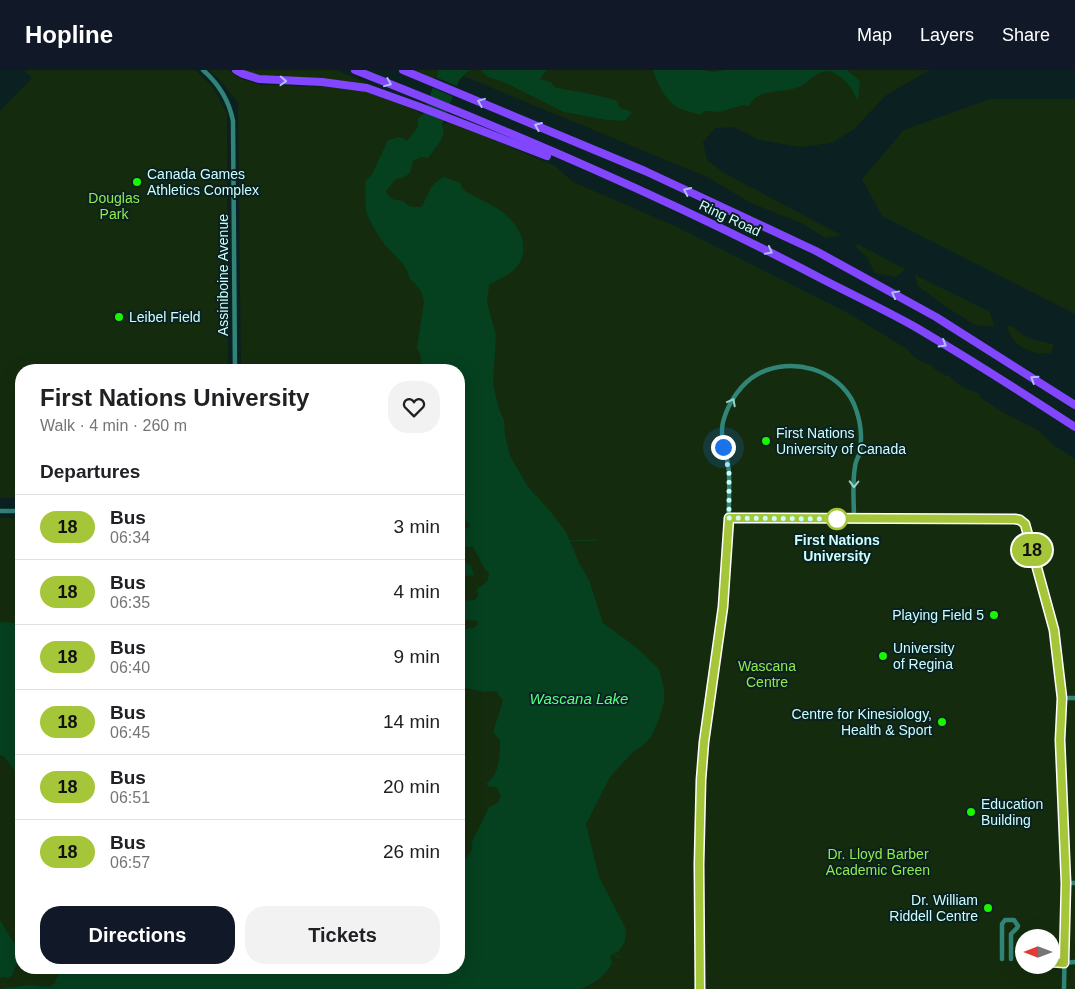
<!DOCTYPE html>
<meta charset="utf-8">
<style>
body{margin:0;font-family:Arial,sans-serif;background:#f2f2f2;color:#202124;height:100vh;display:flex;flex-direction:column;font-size:19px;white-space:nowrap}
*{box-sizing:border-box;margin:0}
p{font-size:16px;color:#757577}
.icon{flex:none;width:28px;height:28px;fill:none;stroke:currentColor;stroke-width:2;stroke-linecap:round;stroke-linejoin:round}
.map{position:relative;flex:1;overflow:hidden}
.details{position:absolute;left:15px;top:294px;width:450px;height:610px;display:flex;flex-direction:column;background:#fff;border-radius:20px;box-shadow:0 5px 20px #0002}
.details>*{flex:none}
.badge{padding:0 10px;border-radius:16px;font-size:18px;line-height:32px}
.needle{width:32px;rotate:270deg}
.tools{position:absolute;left:1015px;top:859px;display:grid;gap:10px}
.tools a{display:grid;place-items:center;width:45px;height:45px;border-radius:50%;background:#fff;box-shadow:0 5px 20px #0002;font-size:25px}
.you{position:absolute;width:25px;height:25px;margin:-12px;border:4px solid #fff;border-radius:50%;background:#1a73e8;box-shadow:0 0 0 8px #1a73e833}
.map>.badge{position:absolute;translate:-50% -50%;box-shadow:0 0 0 2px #fff}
h2{padding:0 25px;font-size:19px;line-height:45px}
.round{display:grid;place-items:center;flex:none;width:52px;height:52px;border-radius:20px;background:#f2f2f2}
.head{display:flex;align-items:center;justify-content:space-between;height:85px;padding:0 25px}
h1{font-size:24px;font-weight:700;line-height:38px}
.primary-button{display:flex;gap:10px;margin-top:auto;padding:10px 25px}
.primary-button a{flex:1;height:58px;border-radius:20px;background:#111827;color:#fff;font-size:20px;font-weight:700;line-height:58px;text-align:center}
.primary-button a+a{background:#f2f2f2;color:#202124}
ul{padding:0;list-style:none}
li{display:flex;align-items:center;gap:15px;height:65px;padding:0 25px;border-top:1px solid #e0e0e0}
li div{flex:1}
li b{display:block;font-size:19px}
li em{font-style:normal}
li .badge{min-width:55px;font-weight:700;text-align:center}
header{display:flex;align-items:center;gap:30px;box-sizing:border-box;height:70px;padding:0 25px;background:#111827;color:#fff}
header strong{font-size:24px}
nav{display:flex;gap:28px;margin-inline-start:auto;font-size:18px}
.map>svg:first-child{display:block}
</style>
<header>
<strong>Hopline</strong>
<nav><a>Map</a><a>Layers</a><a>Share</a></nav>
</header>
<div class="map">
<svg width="1075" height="919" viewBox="0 0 1075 919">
<rect width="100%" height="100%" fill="#0b2121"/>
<!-- green -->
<g fill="#142c0d" fill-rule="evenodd">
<path d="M24,0H195L212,16L227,43L228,300H21V428H0V41L32,8Z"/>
<path d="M209,0H227L241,9L261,15L326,17L364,21L419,39L418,42L442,55L447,53L448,51L555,96L573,112L677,157L848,243L907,279C912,286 924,295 932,295L933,298L946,306L948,305C954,310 958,315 965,318C970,320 975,322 980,324L979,327L1006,344L1038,360L1052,374L1075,389V919H0V448H21V898H459V300H241L238,32L218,8ZM1024,868H1051V895H1024Z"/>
<path d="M240,0H336L367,13L365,16L254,6Z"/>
<path d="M415,0H439V1L436,10Z"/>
<path d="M449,0H929L885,26L854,59L832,73L800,77L759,70L734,57L715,58L703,72L707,90L724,103L841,165L825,168L804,154L753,134L707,107Z"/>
<path d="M990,29H1075V244L882,146L862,109L904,60Z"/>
<path d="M857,174L905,199L896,207L875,203L867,187L856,177Z"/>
<path d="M915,205L990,242L994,257L975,255L945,236L918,216Z"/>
<path d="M1007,255C1016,257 1019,264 1027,267C1036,272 1045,271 1054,275L1051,283C1033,286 1010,276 1007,255Z"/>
</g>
<!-- water -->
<g fill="#05401f">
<path d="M439,0H473L468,1L459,10L442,55L444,63L440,72L428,88L421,87L413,91L410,103L403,108L396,109L386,121C390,131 394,129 402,131C405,132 406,134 409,136C412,137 418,137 421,137C431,123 427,116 444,107L461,113L462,118L466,122C479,129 495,135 506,145C522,158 531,182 515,199C509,205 497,210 489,215L487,233L496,265L493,314L499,339L504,350L505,365L510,386L528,417L551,442L566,462L580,495L589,510L603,553L637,578L659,599L664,619V632L659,649L651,667L642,676L632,683L610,707L586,754L599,807L626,859L625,871L619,881L612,884L610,887L612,893C607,905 592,915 580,919H0L30,915L50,917L54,914L60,901L58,898H459V798L472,780V772L489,737L498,733L501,725L496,717H490L486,714C500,704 500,686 500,670L493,662L503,631L496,621L483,622L459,616V559L474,558L477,555L478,551L459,549V531L475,530L479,524L476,522L478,518L487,512L489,503C481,497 479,485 473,477L459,476V459L469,458L470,454L459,445V300H420L421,287L417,278L424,231C422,221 418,216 410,209C406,193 395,187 385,175C378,166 369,151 366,140C365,131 366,121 365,112L372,104L388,70L400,67L407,71L418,57V49L424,43Z"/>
<path d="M481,0H547L540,9L551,12L554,17C575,22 597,24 617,31L620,38L632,42L625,51L607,50L564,42L506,13L488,7Z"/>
<path d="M653,0H701L715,2L724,0H847L860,11L858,31C852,18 843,5 829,1C819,0 807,13 799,17C782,24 758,17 749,36L743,35L720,42L705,41L700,45C693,42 684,41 677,37C665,30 657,13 653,0Z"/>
<path d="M464,491L471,496L474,505L459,507V498Z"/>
<path d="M0,552L21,553V710L5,687L0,685Z"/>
<path d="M0,850L21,885L14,899L13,905L8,908L3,907L0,908Z"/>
</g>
<!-- pier -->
<path fill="#0b2121" d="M435,7L459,17L456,28L431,17Z"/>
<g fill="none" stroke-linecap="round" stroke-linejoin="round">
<!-- stream -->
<g stroke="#05401f" stroke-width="1">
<path d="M568,471L597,470"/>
<path d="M612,884L620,888"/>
</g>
<!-- street -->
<g stroke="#318577" stroke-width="4.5">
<path d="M203,0C219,14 229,30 233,51L235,300"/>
<path d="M0,441H21"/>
<path d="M729,448L1015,449L1020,450L1025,455L1054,560L1061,628V727L1066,813L1064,919"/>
<path d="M1061,628H1075"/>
<path d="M1066,813H1075"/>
<path d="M1002,889V854L1005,850H1014L1018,856L1017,858L1011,864V889"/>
<path d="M1064,893L1075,892"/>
<path d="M700,919C700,837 696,755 704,673C709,614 722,557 726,498C728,466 730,434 729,403C728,385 719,370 723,352C728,333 741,313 758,304C791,286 838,299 854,334C861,351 863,368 859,385C857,389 855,393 855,397C852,413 854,432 854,449"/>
</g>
<!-- highway -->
<g stroke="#8246ff" stroke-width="8">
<path d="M236,0L243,4L259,9L322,12L367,18L420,37L547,86"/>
<path d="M355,0C514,63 672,130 824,210C855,226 887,241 917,258C971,290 1023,323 1075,357"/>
<path d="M403,0L645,101L816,181L936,247L1075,335"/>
</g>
</g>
<!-- one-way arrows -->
<defs><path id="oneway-chevron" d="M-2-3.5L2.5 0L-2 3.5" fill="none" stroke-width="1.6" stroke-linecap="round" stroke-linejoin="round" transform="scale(1.25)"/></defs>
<g stroke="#b1befc">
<use href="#oneway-chevron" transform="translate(283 11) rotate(2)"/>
<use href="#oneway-chevron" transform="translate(388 13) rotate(22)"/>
<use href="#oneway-chevron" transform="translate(481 32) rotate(-158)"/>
<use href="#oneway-chevron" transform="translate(538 56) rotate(-157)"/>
<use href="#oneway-chevron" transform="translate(687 121) rotate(-155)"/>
<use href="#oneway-chevron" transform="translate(769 181) rotate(28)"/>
<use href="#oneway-chevron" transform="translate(895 224) rotate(-151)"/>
<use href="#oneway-chevron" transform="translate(943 274) rotate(31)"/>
<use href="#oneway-chevron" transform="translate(1034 309) rotate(-147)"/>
</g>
<g stroke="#95d4cd">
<use href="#oneway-chevron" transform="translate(732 332) rotate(-62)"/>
<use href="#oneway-chevron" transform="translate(854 414) rotate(91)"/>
</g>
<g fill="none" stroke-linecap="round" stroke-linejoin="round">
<defs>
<path id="line" d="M700,919L699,794L701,710L704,672L723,537L729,448L1015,449L1020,450L1025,454L1054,560L1062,628L1060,670L1066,813L1064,893L1051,892"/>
</defs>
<!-- line casing -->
<use href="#line" stroke="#fff" stroke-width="11"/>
<!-- line -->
<use href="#line" stroke="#a6c639" stroke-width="8"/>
<!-- walk -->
<path stroke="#cbfffb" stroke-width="5" stroke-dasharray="0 9" d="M723,377L729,401V448L839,449H837"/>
</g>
<!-- markers -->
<g fill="#18f600" stroke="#0b2121" stroke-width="2">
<circle cx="137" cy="112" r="5"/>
<circle cx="119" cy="247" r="5"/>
<circle cx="766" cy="371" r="5"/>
<circle cx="994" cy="545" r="5"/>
<circle cx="883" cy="586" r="5"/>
<circle cx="942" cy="652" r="5"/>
<circle cx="971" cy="742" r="5"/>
<circle cx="988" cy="838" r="5"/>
</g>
<circle fill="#fff" stroke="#a6c639" stroke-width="2.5" cx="837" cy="449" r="10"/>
<g text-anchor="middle" stroke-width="4" stroke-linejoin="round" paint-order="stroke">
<!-- poi labels -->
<g font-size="14" fill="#cbfffb" stroke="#0b2121" text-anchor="start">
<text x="147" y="109">Canada Games<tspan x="147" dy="16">Athletics Complex</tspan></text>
<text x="129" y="252">Leibel Field</text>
<text x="776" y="368">First Nations<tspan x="776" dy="16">University of Canada</tspan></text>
<text x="984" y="550" text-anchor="end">Playing Field 5</text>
<text x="893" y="583">University<tspan x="893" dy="16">of Regina</tspan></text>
<text x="932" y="649" text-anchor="end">Centre for Kinesiology,<tspan x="932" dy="16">Health &amp; Sport</tspan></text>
<text x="981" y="739">Education<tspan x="981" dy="16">Building</tspan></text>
<text x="978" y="835" text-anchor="end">Dr. William<tspan x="978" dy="16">Riddell Centre</tspan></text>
</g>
<!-- park labels -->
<g font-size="14" fill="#93ea4c" stroke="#0b2121">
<text x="114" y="133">Douglas<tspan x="114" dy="16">Park</tspan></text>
<text x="767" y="601">Wascana<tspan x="767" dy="16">Centre</tspan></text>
<text x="878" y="789">Dr. Lloyd Barber<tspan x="878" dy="16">Academic Green</tspan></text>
</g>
<!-- street labels -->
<g font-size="14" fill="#cbfffb" stroke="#0b2121">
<text transform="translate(730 148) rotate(25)" y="5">Ring Road</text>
<text transform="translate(223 205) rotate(-90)" y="5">Assiniboine Avenue</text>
</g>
<!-- stop labels -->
<g font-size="14" font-weight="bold" fill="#cbfffb" stroke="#0b2121">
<text x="837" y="475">First Nations<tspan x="837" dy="16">University</tspan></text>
</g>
<!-- water labels -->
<g font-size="15" font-style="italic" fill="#59ff85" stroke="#0b2121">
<text x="579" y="634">Wascana Lake</text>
</g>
</g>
</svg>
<div class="tools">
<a><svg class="needle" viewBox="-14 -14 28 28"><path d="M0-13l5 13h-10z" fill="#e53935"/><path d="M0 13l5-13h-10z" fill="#757577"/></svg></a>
</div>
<div class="you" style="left:723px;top:377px"></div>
<b class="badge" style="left:1032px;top:480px;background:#a6c639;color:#111">18</b>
<section class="details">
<div class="head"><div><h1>First Nations University</h1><p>Walk · 4 min · 260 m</p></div><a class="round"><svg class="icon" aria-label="heart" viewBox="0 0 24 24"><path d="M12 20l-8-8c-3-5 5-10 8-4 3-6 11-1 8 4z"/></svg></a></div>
<h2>Departures</h2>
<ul>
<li><span class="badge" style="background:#a6c639;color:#111">18</span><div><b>Bus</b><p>06:34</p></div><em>3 min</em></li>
<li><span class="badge" style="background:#a6c639;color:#111">18</span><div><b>Bus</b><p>06:35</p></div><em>4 min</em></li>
<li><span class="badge" style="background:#a6c639;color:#111">18</span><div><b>Bus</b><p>06:40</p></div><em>9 min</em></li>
<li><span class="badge" style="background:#a6c639;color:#111">18</span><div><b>Bus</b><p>06:45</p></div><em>14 min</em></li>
<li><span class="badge" style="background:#a6c639;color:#111">18</span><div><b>Bus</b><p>06:51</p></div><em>20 min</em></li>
<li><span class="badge" style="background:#a6c639;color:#111">18</span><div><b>Bus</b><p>06:57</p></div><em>26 min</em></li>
</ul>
<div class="primary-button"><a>Directions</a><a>Tickets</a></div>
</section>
</div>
